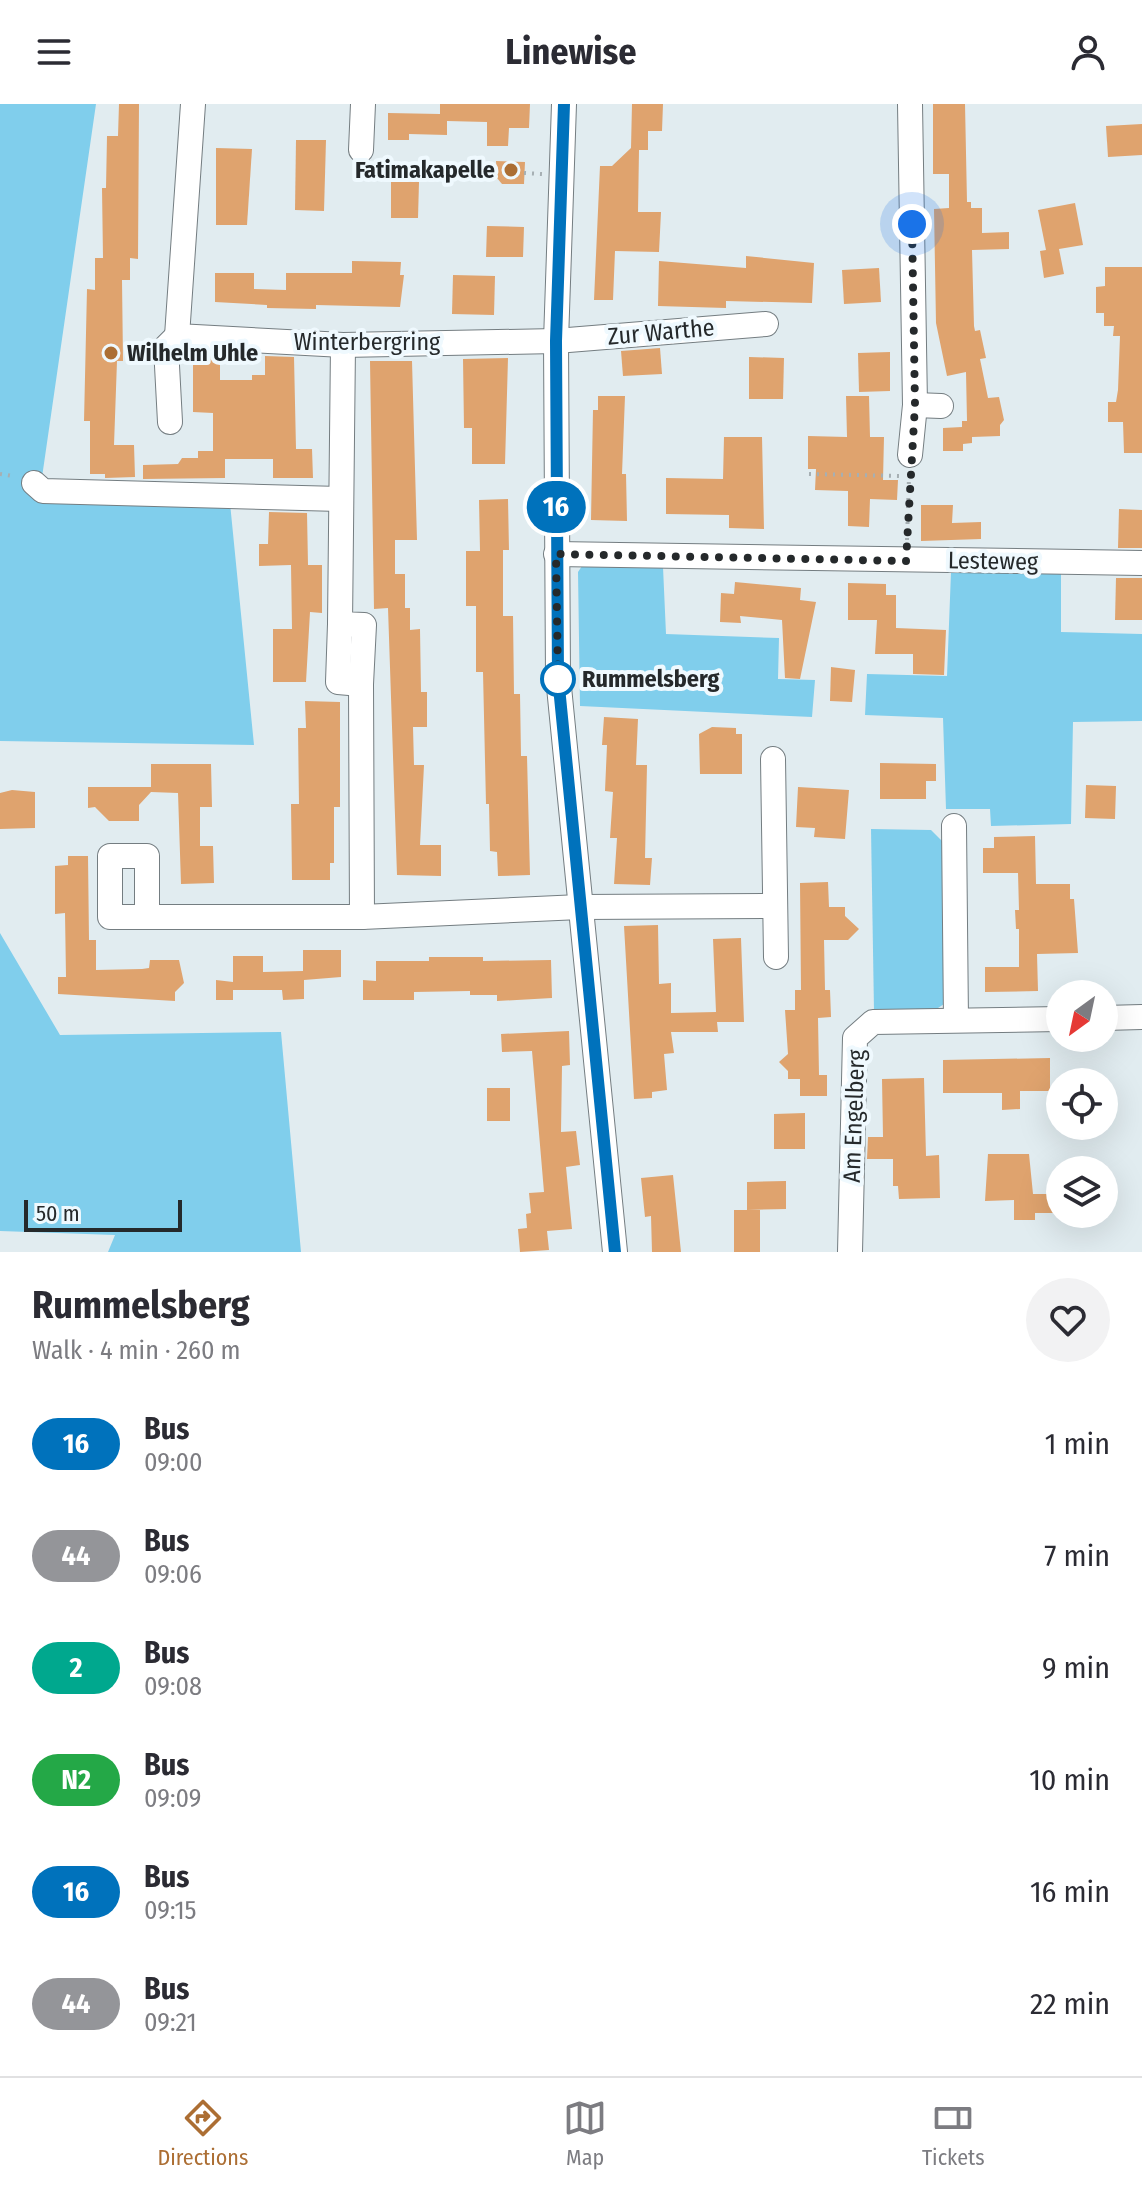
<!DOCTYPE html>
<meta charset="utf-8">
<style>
body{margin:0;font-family:"Fira Sans Condensed",sans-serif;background:#f2f2f3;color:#2b2b33;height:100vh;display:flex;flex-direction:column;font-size:30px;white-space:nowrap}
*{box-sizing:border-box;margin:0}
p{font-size:26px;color:#7c7c81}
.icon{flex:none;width:44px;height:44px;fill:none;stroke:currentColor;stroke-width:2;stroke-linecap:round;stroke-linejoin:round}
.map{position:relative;height:1148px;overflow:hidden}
.drawer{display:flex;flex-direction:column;background:#fff;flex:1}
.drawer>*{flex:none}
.badge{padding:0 16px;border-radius:26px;font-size:28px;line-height:52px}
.needle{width:52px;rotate:213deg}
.controls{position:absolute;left:1046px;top:876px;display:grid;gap:16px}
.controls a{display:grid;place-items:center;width:72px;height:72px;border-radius:50%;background:#fff;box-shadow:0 8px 32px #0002;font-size:40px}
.scale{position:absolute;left:24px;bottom:20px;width:158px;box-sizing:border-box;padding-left:8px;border:4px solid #25292b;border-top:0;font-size:22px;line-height:28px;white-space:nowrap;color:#25292b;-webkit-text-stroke:6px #eff9fe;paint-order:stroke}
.you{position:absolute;width:40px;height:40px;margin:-20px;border:6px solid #fff;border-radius:50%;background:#1a73e8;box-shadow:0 0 0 12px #1a73e833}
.map>.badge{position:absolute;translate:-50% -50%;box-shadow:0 0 0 4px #fff}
.round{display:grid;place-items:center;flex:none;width:84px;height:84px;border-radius:42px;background:#f2f2f3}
.head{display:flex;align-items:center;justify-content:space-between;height:136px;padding:0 32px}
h1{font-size:38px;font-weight:700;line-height:60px}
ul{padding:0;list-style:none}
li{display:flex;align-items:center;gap:24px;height:112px;padding:0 32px}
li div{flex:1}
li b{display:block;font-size:30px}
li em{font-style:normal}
li .badge{min-width:88px;font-weight:700;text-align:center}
header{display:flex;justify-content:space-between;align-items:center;height:104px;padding:0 32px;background:#fff;font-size:36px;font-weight:700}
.menu{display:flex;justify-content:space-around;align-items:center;height:112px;border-top:2px solid #e1e1e2;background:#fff;font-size:22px;color:#7c7c81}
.menu a{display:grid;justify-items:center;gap:4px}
.menu .current{color:#ac6e33}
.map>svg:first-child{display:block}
</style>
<header><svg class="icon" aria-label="menu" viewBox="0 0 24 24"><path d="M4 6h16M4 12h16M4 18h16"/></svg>Linewise<svg class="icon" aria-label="person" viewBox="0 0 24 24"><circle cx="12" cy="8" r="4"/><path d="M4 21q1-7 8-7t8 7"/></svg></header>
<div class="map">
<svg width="1142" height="1148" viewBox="0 0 1142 1148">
<rect width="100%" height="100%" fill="#e1ecf0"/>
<!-- green -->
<g fill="#80ceec">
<path d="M0,0H96L39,394H32L230,399L254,641L0,637Z"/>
<path d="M584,459L663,463L666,530L779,534L778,575L815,576L812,613L580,602L578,468Z"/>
<path d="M951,468L1061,470V528L1142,530V617L1073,618L1071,720L991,722L990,705H946L943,614L865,611L867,570L947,572Z"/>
<path d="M871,725L931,726L946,741L944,900L935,906L874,907Z"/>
<path d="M0,829L60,931L281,928L301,1148H108L115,1131L0,1127Z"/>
</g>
<!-- building -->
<g fill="#dfa36e">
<path d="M119,0H139L138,155L130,154V176H122L123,257H117L114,341H134L135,373L105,374V370H90V317H84L87,185L95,186V154H103L102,84H106L107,32H118Z"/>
<path d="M440,0H530L529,24H509L508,42H487V18L447,17V31L409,30V36H388V9L440,10Z"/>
<path d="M632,0H663L662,27H648V46H639L638,108H661L659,148L615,147L613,196H594L600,62H612L631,44Z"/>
<path d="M933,0H965L967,98H971V104H982V129L1009,128V145L972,146L974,222L975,227L980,226L986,254L980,255L988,294L999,293L1004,316L1000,321V332L972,333V339L963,340V347H943V324L962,323V317H967L966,268L947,272L936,219L934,105L949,104V70H933Z"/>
<path d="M1142,20V51L1108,53L1106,22Z"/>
<path d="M296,36H326L324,107L295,106Z"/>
<path d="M216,44L252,45L247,121H216Z"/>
<path d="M496,57L525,58L524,80H502L497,74Z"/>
<path d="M391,78H419L418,114H391Z"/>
<path d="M1075,99L1083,141L1059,145L1064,170L1044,174L1040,147L1046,146L1038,106Z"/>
<path d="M487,122L524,123L523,153H486Z"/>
<path d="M746,152L814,159L812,199L726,197V204L658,202L659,157L746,164Z"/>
<path d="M352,157L401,158L400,171H404L400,203L316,201V205L267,204V201L215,198V169H254V185L286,186V169H352Z"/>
<path d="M1105,163H1142V349H1124L1123,318H1108V298H1116L1118,286L1120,232H1113L1114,222H1104V209H1096V183L1105,182Z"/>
<path d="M879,164L881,198L844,200L842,166Z"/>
<path d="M453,171L495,172L494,211L452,210Z"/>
<path d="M660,244L662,270L623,272L621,247Z"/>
<path d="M193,248L220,249V276H252V271H265V252L294,253L296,345H312L313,374H273V355H225V374L143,375V361L178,360L182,354H198V347H213V309L193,308Z"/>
<path d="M890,248V287L859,288L858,249Z"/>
<path d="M749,253L784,254L783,295H749Z"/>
<path d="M508,254L505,360H472V324H464L463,255Z"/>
<path d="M370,257H412L417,436H395V470H405V504H410V526L420,525L421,588H427V623H413L414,661H424L420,741H441V772L397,771L388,504L374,505Z"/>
<path d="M598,292H625L622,370H626L627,417L591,416L593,306H598Z"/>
<path d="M846,292H869L870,333H884L883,376H898L897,396L870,395L869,423L848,422V387L815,386L816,365H808V332L847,333Z"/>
<path d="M724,333H762L764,425L729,424V411L666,410V374L723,375Z"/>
<path d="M508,395L509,446H503V512H513L514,590H520L521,652H527L530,771L498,772L497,748L490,747L489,700H486L483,568H476V502H466V447H480L479,396Z"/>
<path d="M921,401H953L952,419L981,418V435L921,437Z"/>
<path d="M1119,405L1142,406V444H1118Z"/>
<path d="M269,408L307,409L308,461H322V509L310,508L306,578H273V525H292L291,461L259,462V440H268Z"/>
<path d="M1116,474H1142V516H1115Z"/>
<path d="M735,478L801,484L800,496L816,498L800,575L785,574L782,516L740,512L741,519L720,518L721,489L734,490Z"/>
<path d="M848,479L886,480V491H896V524L946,526L944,571L913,570V550H875L877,516H848Z"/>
<path d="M831,563L855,566L852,598L830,597Z"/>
<path d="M305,597L340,598V703H334V759H330V776H292L291,700H299L298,624H306Z"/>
<path d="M604,613L638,615L636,661H647L645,754H652L650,781L614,780L617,734H610L613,688L605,687L607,641H602Z"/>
<path d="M712,623L736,624V630H742V670H700L699,630Z"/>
<path d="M880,659L936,660V677H926V695H880Z"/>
<path d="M151,660H211L212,703H200V742H213L214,779L181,780L178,689L151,688L139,701V717H109L95,703L88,704V683H151Z"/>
<path d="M1086,681L1116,682L1115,715L1085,714Z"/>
<path d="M798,683L849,686L845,735L814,733L815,724L796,723Z"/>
<path d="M12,686L35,688V724L0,725V689Z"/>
<path d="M1035,732L1036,780H1070V795H1074L1078,849L1037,850L1038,887L985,888V863H1019V825H1016L1015,806H1019L1018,769H983V744H994V733Z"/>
<path d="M68,752H88L89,836H96V866L142,865L149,864L150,856H179L184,879L175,888V897L58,890V873H66L65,809L55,810V762L68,761Z"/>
<path d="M828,778L829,803H845V812L859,825L848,836H824L825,886H830L831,913L818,914L819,971H827V992H800V975H788V967L779,958L788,950L785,906H795V886H801L800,779Z"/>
<path d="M658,821L659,880L671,879V909L716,908L713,835L741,834L744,918H717L718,928H671L674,949L664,950L667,986L652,988V994L634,995L624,822Z"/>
<path d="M303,846H341V873L304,876V895L283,896L282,886H233V896H216V876L233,878V852H263V868L303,867Z"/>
<path d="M429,853H483V857L551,856L552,894L497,897V891H470V887L414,888V896H363V876L376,877V857H429Z"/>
<path d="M569,927L570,961L562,962L561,1028L576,1027L580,1061L566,1063L572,1125L547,1127L549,1146L520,1148L518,1125L527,1124L526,1110L531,1109L529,1089L544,1088L532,947L502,948L501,930Z"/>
<path d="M1050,954V987H1020V1005L1002,1006V989H943V956Z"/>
<path d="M924,974L926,1052L939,1051L940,1094L899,1095L898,1082H893V1055H867L868,1033H883L882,975Z"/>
<rect x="487" y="984" width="23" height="33"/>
<path d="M805,1009V1045H774V1010Z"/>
<path d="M988,1050H1029L1033,1090H1056L1057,1109H1035V1116H1014V1096L985,1097Z"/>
<path d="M673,1071L681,1148H652L651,1112L645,1113L641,1074Z"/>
<path d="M786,1077V1105L747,1106V1078Z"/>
<rect x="734" y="1106" width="26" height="42"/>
</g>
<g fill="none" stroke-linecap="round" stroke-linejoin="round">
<defs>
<g id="minor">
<path d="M193,0L177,232L343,241L556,237L766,220"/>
<path d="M564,0L556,237L558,573L615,1148"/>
<path d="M361,46L363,0"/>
<path d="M343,241L340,520L364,521L361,580L362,813"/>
<path d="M915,301L941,302"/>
<path d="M170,318L166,243L177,232"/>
<path d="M910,351L915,301L910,0"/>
<path d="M34,379L43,387L340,395"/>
<path d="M556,450L1142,459"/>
<path d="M340,520L338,578L361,580"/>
<path d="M773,655L776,853"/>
<path d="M954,722L956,916"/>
<path d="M147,813V752H110V813H362L580,803L775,802"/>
<path d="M1104,914L1142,913"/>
<path d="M850,1148L855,934L873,918L1060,915"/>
</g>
</defs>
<!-- minor casing -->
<use href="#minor" stroke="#747d81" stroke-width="26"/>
<!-- path -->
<g stroke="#a6afb3" stroke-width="4" stroke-dasharray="2 6" stroke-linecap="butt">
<path d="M524,69L542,70"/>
<path d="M0,370L13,372"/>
<path d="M809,370L902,372"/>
<path d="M907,436L909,373"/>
</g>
<!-- minor -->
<use href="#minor" stroke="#fff" stroke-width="24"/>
</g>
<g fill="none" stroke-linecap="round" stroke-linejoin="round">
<defs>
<path id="line" d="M564,0L556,237L558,573L615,1148"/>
</defs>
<!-- line casing -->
<use href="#line" stroke="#fff" stroke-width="18"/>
<!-- line -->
<use href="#line" stroke="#0072bc" stroke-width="12"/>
<!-- walk -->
<path stroke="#25292b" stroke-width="8" stroke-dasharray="0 14.4" d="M558,575L556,450L906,457L915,301L912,120"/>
</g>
<!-- markers -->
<g fill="#ac6e33" stroke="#eff9fe" stroke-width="3">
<circle cx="511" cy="66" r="8"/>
<circle cx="111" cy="249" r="8"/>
</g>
<circle fill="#fff" stroke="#0072bc" stroke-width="4" cx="558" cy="575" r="16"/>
<g text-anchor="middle" stroke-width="8" stroke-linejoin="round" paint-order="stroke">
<!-- poi labels -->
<g font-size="24" font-weight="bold" fill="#25292b" stroke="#eff9fe" text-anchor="end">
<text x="495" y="74">Fatimakapelle</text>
<text x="127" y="257" text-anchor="start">Wilhelm Uhle</text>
</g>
<!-- street labels -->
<g font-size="24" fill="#25292b" stroke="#eff9fe">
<text transform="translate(661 228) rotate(-5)" y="8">Zur Warthe</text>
<text x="367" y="246">Winterbergring</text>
<text transform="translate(993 457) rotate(1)" y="8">Lesteweg</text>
<text transform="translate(854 1012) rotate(-88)" y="8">Am Engelberg</text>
</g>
<!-- stop labels -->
<g font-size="24" font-weight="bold" fill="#25292b" stroke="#eff9fe" text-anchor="start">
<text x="582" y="583">Rummelsberg</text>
</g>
</g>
</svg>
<div class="controls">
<a><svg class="needle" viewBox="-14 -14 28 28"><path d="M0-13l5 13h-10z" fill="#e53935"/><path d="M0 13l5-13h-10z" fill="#7c7c81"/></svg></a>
<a><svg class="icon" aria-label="locate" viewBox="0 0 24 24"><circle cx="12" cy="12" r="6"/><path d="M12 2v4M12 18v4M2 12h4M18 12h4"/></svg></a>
<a><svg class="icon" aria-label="layers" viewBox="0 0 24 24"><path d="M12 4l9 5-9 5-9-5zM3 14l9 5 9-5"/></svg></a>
</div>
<div class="scale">50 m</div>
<div class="you" style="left:912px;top:120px"></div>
<b class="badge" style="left:556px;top:403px;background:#0072bc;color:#fff">16</b>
</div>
<section class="drawer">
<div class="head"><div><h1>Rummelsberg</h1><p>Walk · 4 min · 260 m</p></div><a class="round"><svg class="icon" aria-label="heart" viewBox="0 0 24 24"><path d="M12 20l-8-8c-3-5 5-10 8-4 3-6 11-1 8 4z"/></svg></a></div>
<ul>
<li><span class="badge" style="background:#0072bc;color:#fff">16</span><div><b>Bus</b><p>09:00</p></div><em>1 min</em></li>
<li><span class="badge" style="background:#949599;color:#fff">44</span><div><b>Bus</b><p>09:06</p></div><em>7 min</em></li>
<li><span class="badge" style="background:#00a88e;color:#fff">2</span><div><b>Bus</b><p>09:08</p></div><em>9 min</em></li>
<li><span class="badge" style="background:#24a847;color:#fff">N2</span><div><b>Bus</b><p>09:09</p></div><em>10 min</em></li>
<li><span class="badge" style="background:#0072bc;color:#fff">16</span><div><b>Bus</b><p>09:15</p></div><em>16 min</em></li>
<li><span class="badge" style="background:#949599;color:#fff">44</span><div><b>Bus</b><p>09:21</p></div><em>22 min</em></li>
</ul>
</section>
<nav class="menu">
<a class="current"><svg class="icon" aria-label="directions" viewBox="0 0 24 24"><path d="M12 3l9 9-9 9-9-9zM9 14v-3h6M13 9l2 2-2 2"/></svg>Directions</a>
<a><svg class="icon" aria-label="map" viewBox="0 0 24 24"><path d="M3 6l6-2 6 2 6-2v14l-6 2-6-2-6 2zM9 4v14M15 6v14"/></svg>Map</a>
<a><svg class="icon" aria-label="tickets" viewBox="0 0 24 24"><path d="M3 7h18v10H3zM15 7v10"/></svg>Tickets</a>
</nav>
